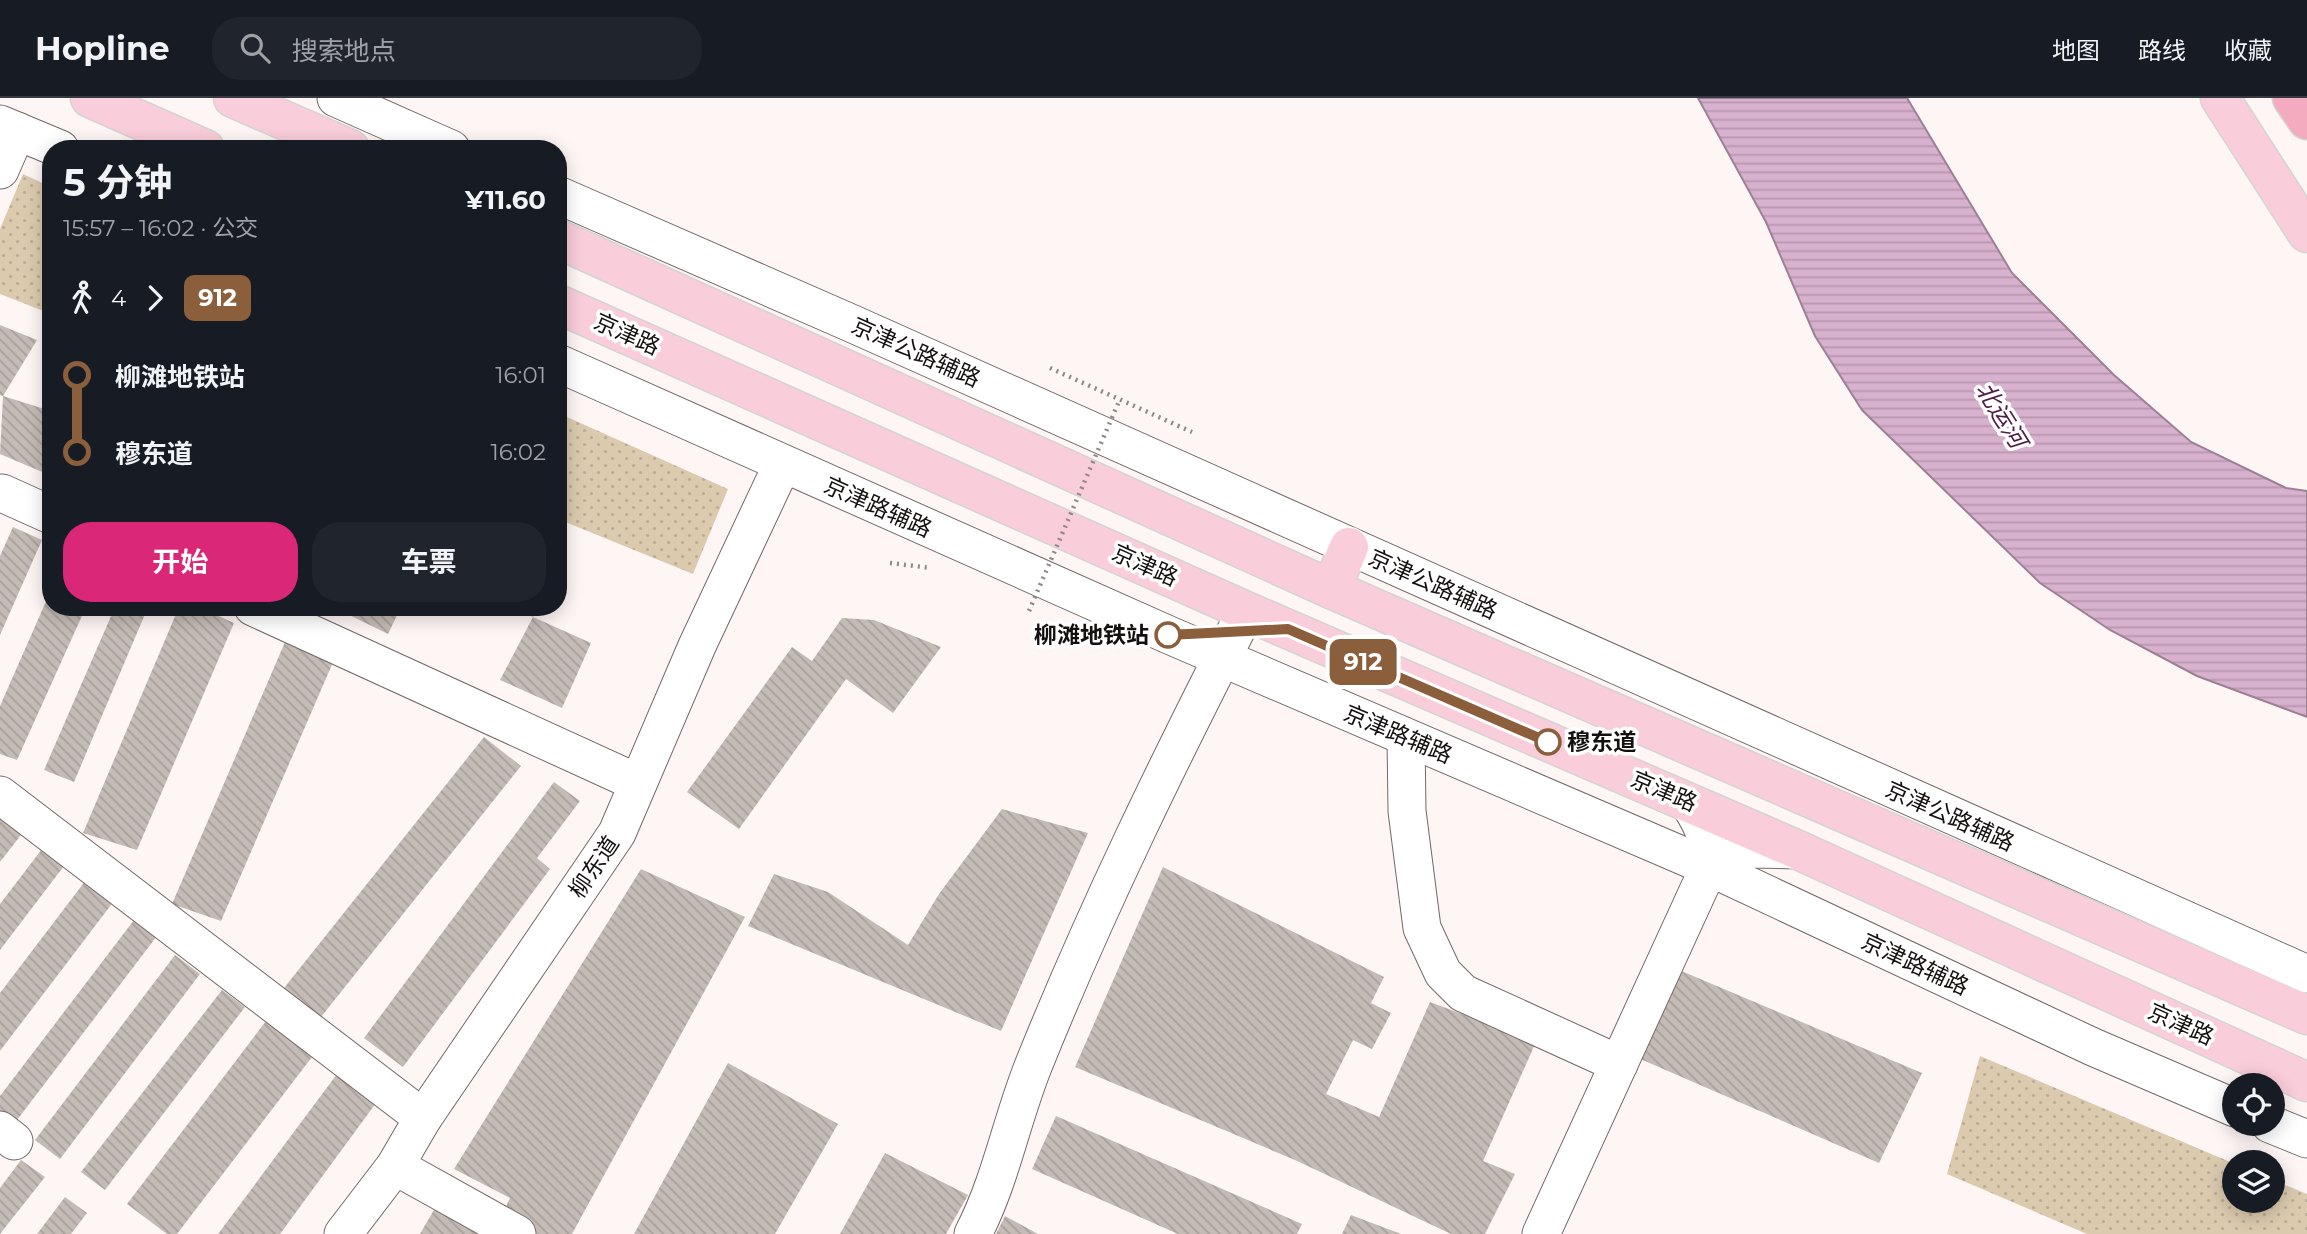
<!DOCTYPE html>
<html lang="zh">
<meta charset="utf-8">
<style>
body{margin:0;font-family:Montserrat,"Noto Sans SC",sans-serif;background:#20242c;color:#f1f3f6;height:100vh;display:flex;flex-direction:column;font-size:26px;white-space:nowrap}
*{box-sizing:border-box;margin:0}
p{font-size:23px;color:#9ea1a6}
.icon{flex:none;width:38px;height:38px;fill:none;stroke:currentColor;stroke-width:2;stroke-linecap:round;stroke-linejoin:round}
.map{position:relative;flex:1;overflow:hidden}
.details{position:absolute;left:42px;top:42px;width:525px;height:476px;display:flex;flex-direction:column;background:#171b24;border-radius:28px;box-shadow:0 4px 18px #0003}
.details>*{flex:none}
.badge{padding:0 14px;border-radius:10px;font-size:24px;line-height:46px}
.fabs{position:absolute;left:2222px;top:975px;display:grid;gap:14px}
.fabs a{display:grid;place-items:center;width:63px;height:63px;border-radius:50%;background:#171b24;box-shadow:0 4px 18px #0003;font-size:35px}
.map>.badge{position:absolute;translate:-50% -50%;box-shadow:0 0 0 4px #fff}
.legs{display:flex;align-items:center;gap:10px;height:77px;padding:0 21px;font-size:23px}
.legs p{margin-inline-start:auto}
.summary{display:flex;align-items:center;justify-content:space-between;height:119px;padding:0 21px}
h1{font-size:38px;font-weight:700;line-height:52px}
.primary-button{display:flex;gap:14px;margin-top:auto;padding:14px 21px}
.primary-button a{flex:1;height:80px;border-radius:28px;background:#db2777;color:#fff;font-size:28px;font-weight:700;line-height:80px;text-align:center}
.primary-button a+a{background:#20242c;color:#f1f3f6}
ul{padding:0 21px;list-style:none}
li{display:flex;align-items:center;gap:24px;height:77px;font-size:26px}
li i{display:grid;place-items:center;width:10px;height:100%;margin:0 9px;background:currentColor}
li i::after{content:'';width:18px;height:18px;margin:-9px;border:5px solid;border-radius:50%;background:#171b24}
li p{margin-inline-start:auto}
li:first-child i{background:linear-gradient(#0000 50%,currentColor 0)}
li:last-child i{background:linear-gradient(currentColor 50%,#0000 0)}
header{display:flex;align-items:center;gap:42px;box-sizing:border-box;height:98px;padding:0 35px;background:#171b24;border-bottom:2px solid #363941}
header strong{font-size:33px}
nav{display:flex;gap:38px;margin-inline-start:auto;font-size:24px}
.search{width:490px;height:63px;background:#20242c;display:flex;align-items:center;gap:18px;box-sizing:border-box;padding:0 24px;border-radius:28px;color:#9ea1a6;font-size:26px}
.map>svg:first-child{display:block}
</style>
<header>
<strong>Hopline</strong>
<div class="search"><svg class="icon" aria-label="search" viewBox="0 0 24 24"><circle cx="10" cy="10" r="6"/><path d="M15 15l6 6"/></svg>搜索地点</div>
<nav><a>地图</a><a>路线</a><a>收藏</a></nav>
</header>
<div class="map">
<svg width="2307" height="1136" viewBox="0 0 2307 1136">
<defs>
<pattern id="grass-dots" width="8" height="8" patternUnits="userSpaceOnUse" patternTransform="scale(1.75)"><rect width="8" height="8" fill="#dbcaae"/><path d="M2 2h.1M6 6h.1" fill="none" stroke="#bbac95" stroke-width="1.8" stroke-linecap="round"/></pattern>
<pattern id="water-rules" width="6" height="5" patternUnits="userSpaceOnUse" patternTransform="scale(1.75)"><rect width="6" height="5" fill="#d7b1cd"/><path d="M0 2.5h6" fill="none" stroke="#b897af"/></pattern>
<pattern id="building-back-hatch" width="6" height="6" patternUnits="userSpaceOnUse" patternTransform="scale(1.75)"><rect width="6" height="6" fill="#c5bbb6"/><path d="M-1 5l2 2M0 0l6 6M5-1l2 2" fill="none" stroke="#a8a09b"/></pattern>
</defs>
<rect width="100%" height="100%" fill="#fef6f5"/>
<!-- grass -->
<g fill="url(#grass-dots)">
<path d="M23,76L51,89V216L0,196V131Z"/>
<path d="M558,315L728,391L693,476L558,421Z"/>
<path d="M1980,958L2235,1066V1102H2273V1082L2307,1096V1136H2087L1947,1076Z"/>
</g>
<!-- water -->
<path fill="url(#water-rules)" stroke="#9c8194" stroke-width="2" d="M1698,0H1907L2012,175L2114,277L2191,344L2286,390L2307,393V619L2197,578L2110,532L2040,485L1862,312L1815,238L1766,124Z"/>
<!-- building -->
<g fill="url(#building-back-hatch)">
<path d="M0,227L37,242L3,298L0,297Z"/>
<path d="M3,298L51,313V367L47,376L0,356Z"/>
<path d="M13,429L42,442L0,537V458Z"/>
<path d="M51,492V509H86L17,662L0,656V608Z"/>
<path d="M115,509H148L74,684L44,672Z"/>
<path d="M179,509H199L234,525L137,752L83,735Z"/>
<path d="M333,509H401L388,536Z"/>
<path d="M508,509H537L533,519Z"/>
<path d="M533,519L591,545L562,610L500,582Z"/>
<path d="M842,520L874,522L941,549L893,615L846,581L739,731L687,694L792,549L812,563Z"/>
<path d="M285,544L334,562L221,823L172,806Z"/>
<path d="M484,639L521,668L321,919L284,890Z"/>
<path d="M554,684L580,703L537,760L550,771L403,969L364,940Z"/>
<path d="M1002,711L1088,735L1001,933L748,828L774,776L828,794L908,847L939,796Z"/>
<path d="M0,721L21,737L0,764Z"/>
<path d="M42,751L64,768L0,852V806Z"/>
<path d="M1163,769L1384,879L1371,905L1391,915L1372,951L1353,942L1326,996L1379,1019L1430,904L1536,944L1483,1063L1515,1076L1485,1136H1451L1295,1062L1075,969Z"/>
<path d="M641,771L745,819L572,1136H538L500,1121L510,1100L454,1071Z"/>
<path d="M86,782L114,803L0,953V895Z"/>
<path d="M134,822L157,838L14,1026L0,1017V998Z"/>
<path d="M175,857L200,876L60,1061L35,1042Z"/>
<path d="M1679,872L1922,975L1879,1065L1638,960Z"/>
<path d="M222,892L245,909L105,1092L81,1074Z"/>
<path d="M266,923L312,959L177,1136H167L127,1106Z"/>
<path d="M728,965L838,1026L775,1136H634Z"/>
<path d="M340,972L379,1001L280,1136H218Z"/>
<path d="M1056,1018L1302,1126L1297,1136H1178L1032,1071Z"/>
<path d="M885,1055L968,1097L946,1136H840Z"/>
<path d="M21,1062L45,1079L0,1136V1090Z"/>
<path d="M65,1099L87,1115L71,1136H37Z"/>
<path d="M435,1110L480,1136H420Z"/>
<path d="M1351,1117L1401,1136H1342Z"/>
<path d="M1005,1118L1038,1136H996Z"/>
</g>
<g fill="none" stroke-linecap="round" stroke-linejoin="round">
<defs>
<g id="minor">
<path d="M336,0L451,51"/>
<path d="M0,26L60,51"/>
<path d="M0,72L17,33"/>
<path d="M558,97L853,226L2307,876"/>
<path d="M558,265L1169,537L1709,769L2093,949L2235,1010"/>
<path d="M2,395L51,417"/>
<path d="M253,509L638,685"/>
<path d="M1406,640L1407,713L1422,830L1443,875L1463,895L1619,966"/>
<path d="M0,697L423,1020"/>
<path d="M1709,769L1751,751L1798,752"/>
<path d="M2270,1026L2307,1041"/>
<path d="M0,1032L14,1043"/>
<path d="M395,1068L517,1136"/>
<path d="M343,1136L395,1068L423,1020L617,735L697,548L782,367"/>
<path d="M973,1136C1001,1082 1011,1023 1034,966C1096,812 1170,661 1246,513"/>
<path d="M1541,1136L1709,769C1710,742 1703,727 1688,704"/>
</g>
<g id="major">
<path d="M90,0L205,51"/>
<path d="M233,0L350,51"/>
<path d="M2220,0L2307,135"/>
<path d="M558,141L1331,491L2307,917"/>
<path d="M558,206L1246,513L1798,752L2307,984"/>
<path d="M1331,491L1349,449"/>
</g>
<path id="highway" d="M2292,0L2307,22"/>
</defs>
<!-- minor casing -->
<use href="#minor" stroke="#746967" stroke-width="39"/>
<!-- major casing -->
<use href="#major" stroke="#d5d4d4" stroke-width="41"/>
<!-- highway casing -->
<use href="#highway" stroke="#d5d4d4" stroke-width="41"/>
<!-- path -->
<g stroke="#8e8887" stroke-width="4.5" stroke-dasharray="2 5" stroke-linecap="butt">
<path d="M1050,270L1192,334"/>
<path d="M890,465L931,470"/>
</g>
<!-- minor -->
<use href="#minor" stroke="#fff" stroke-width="37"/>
<!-- major -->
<use href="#major" stroke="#f9cdd9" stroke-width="38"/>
<!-- highway -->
<use href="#highway" stroke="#f5abbf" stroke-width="38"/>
<!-- path-bridge -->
<path stroke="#8e8887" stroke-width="4.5" stroke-dasharray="2 5" stroke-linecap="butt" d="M1029,513L1120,301"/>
</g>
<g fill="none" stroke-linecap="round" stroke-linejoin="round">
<defs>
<path id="line-1" d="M1168,537L1288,531L1548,644"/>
</defs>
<!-- line-1 casing -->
<use href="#line-1" stroke="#fff" stroke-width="16"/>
<!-- line-1 -->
<use href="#line-1" stroke="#8b5e3c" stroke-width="10"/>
</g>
<!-- markers -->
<g fill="#fff" stroke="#8b5e3c" stroke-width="3.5">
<circle cx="1168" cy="537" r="12"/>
<circle cx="1548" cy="644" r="12"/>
</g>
<g text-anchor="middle" stroke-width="7" stroke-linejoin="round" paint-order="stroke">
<!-- street labels -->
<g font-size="23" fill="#141010" stroke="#fff">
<text transform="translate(627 236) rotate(24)" y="8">京津路</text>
<text transform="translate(916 254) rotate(24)" y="8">京津公路辅路</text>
<text transform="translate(878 409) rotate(24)" y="8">京津路辅路</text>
<text transform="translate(1145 467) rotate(24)" y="8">京津路</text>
<text transform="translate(1433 486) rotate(24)" y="8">京津公路辅路</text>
<text transform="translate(1398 636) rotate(23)" y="8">京津路辅路</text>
<text transform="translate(1664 693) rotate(23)" y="8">京津路</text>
<text transform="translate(1950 718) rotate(24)" y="8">京津公路辅路</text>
<text transform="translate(594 769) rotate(-56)" y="8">柳东道</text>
<text transform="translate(1915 866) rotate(25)" y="8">京津路辅路</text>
<text transform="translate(2181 926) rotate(24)" y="8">京津路</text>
</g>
<!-- stop labels -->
<g font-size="23" font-weight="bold" fill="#141010" stroke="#fff" text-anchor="end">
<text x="1149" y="545">柳滩地铁站</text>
<text x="1567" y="652" text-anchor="start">穆东道</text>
</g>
<!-- water labels -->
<g font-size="24" font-style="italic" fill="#4e2045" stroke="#fff">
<text transform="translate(2001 317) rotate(58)" y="8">北运河</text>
</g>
</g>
</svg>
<div class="fabs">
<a><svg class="icon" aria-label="locate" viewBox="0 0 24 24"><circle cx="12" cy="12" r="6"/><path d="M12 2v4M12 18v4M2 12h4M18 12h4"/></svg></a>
<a><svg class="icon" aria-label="layers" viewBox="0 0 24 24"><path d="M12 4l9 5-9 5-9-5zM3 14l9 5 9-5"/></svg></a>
</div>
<b class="badge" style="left:1363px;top:564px;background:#8b5e3c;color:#fff">912</b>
<section class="details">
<div class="summary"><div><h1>5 分钟</h1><p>15:57 – 16:02 · 公交</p></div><b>¥11.60</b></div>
<div class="legs"><svg class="icon" aria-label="walk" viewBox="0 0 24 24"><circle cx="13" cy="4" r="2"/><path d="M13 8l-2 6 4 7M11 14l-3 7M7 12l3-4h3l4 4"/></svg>4<svg class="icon" aria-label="forward" viewBox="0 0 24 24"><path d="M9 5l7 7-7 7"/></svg><b class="badge" style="background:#8b5e3c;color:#fff">912</b></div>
<ul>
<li><i style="color:#8b5e3c"></i><b>柳滩地铁站</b><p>16:01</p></li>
<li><i style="color:#8b5e3c"></i><b>穆东道</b><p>16:02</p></li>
</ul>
<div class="primary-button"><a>开始</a><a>车票</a></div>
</section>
</div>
